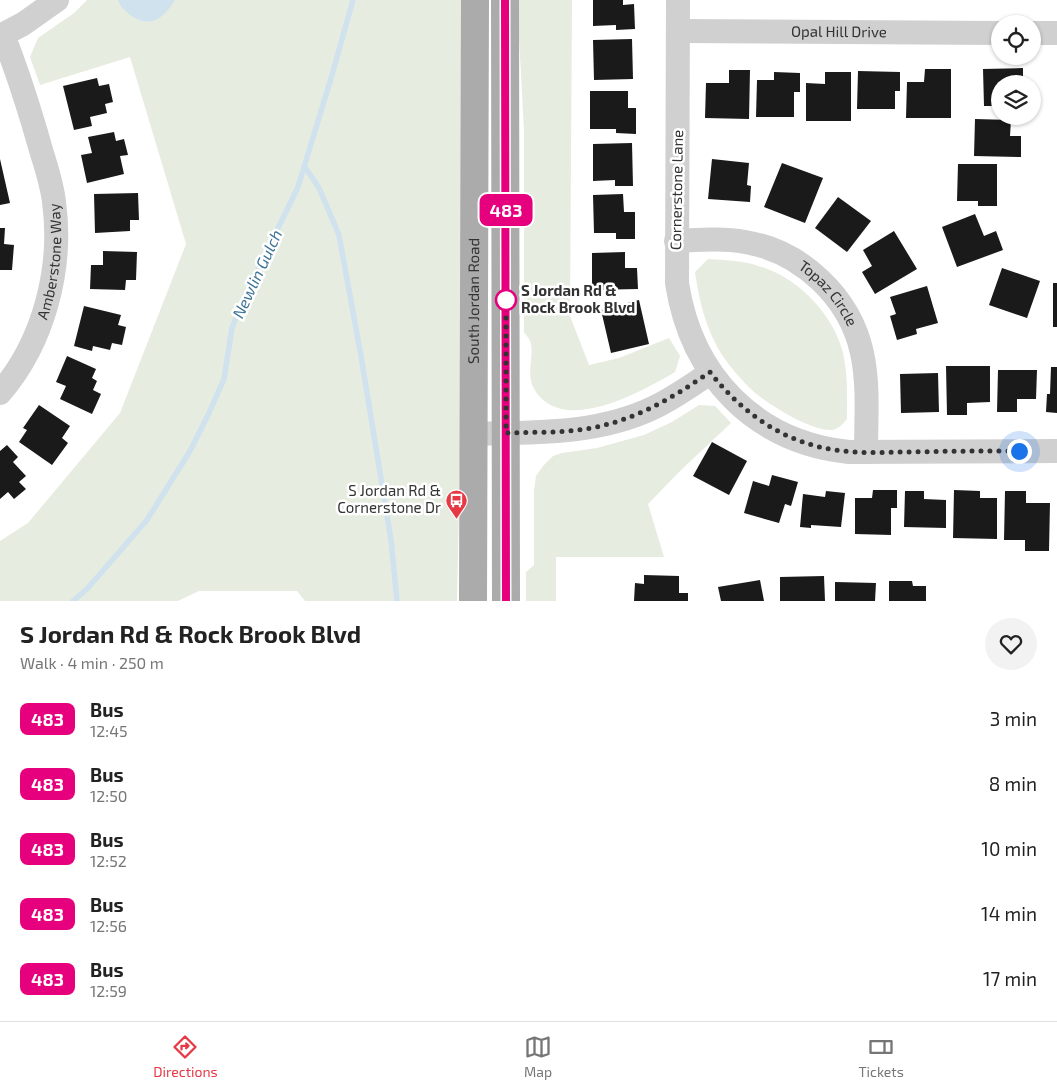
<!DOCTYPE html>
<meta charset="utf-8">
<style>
body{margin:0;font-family:"Exo 2",sans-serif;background:#f2f2f2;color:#222;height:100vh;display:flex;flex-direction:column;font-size:19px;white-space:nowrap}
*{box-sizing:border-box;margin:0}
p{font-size:16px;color:#767676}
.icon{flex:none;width:28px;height:28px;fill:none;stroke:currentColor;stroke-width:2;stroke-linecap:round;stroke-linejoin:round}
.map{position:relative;height:601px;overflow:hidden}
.details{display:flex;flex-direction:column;background:#fff;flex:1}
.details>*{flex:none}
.badge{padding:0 10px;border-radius:8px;font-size:18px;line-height:32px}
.buttons{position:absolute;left:991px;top:15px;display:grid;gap:10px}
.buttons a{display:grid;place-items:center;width:50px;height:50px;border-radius:50%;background:#fff;box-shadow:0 1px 4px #0004;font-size:25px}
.you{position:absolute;width:25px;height:25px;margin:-12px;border:4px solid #fff;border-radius:50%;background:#1a73e8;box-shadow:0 0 0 8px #1a73e833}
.map>.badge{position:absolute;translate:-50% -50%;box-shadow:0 0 0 2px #fff}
.round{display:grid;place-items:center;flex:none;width:52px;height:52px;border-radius:26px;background:#f2f2f2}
.overview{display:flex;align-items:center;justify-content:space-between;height:85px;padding:0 20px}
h1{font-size:24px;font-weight:700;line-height:38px}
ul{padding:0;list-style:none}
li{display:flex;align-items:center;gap:15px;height:65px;padding:0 20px}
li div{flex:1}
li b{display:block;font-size:19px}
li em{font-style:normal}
li .badge{min-width:55px;font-weight:700;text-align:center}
.tab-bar{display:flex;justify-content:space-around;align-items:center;height:70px;border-top:1px solid #e0e0e0;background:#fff;font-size:14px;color:#767676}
.tab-bar a{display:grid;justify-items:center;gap:2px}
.tab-bar .selected{color:#e63946}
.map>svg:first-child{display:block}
</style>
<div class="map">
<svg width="1057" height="601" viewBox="0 0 1057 601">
<rect width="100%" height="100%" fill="#fff"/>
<!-- green -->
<g fill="#e6ecdf">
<path d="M87,0H462L463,321L457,601H305L297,591H199L178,601H0V541L28,523L120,413L186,244L130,57L40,85L30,57L38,38L74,13Z"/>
<path d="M517,0H572L570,316L589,365L619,358L669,338L680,356L675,372C641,392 560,438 533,387C526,373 535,353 530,341C529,338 526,335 524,332V131Z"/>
<path d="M708,259C728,260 746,261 765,268C801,281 834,316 843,353C848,375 847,397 847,419C844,423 838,429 832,430C813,432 769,405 754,392C742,381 731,368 722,355C706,329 699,301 695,272Z"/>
<path d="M699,405L715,406L731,423L680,471L648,504L664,557H556V601H526V572L534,565V491L536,476L543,466L553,456L562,453L597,448L644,435L672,422Z"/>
</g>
<!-- water -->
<path fill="#cfe2ee" d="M118,0H175C163,19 151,29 130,15C125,10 120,7 118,0Z"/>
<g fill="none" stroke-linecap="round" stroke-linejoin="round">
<!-- stream -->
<g stroke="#cfe2ee" stroke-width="5.5">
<path d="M305,167L319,188L339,235L361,356L391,540L397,601"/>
<path d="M73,601L87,589L147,520L190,451L209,413L224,379L232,328L244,298L298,187L332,75L353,0"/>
</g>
</g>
<!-- building -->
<g fill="#1a1a1a">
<path d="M593,0H623V5L634,4L635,29L616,30V25L593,26Z"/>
<path d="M632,39L633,79L594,80L593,40Z"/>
<path d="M1023,68V84H1000V106H984L983,69Z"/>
<path d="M925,69H951V118H906L907,82H924Z"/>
<path d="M729,70H750L749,119L705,118L706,83H729Z"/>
<path d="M858,71L900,72V91H895V109H857Z"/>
<path d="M774,72L800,73V92H794V117H756L757,80H774Z"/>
<path d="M825,72H851V121H806V83L825,84Z"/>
<path d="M97,78L99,86L109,84L113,102L105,104L107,113L90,117L92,126L74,130L63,86Z"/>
<path d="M590,91H628V108H636V134L616,133V129H590Z"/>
<path d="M975,119L1011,120L1010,136H1021V157L974,156Z"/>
<path d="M114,132L116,141L124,139L128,155L120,156L124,174L87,183L81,155L92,153L88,137Z"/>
<path d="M632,143L633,186H615V180L593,181V144Z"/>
<path d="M0,159L10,203L0,205Z"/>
<path d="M712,159L749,163L747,185L751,186L750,202L708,199Z"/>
<path d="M782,163L823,178L805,223L764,207Z"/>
<path d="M958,164H997V206H978V201H957Z"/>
<path d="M138,193L139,220H130V231L95,233L94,194Z"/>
<path d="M623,194L624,212H635V239H616V233H594L593,195Z"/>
<path d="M838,197L871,221L847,252L815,228Z"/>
<path d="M975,214L984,236L996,231L1003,250L957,267L942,227Z"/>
<path d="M0,228H5L4,244L14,245L12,270H0Z"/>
<path d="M894,231L917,269L875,294L862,272L872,266L863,250Z"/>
<path d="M103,251L137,252L136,280H126L125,290L90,289L91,265H103Z"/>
<path d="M625,252V268H637L638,289L592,290V253Z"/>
<path d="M1002,268L1040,281L1027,318L989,305Z"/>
<rect x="1053" y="283" width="4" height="44"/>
<path d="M927,286L938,323L916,329L917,334L897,340L890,316L896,314L890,297Z"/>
<path d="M639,300L649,344L611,353L601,310Z"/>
<path d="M84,306L121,315L118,325L126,327L122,345L112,343L110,350L93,346L92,351L74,346Z"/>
<path d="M67,356L96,369L92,378L97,381L93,390L101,394L92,414L60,399L66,386L56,382Z"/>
<path d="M946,366H990V402L967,403V415H947Z"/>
<path d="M1051,367H1057V413L1046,412L1047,394H1050Z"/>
<path d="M998,370H1037L1036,399H1017V412H997Z"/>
<path d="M938,373L939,412L901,413L900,374Z"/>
<path d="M39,405L70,426L62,438L68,443L52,465L19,442L27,430L23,428Z"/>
<path d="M712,442L747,461L729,495L693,476Z"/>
<path d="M7,445L18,457L13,462L26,476L19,482L26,489L14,499L8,492L0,499V451Z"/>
<path d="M772,475L798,482L791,506L785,504L779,523L744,513L753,481L769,486Z"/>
<path d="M873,490H897V508H891V535L855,534V498H872Z"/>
<path d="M954,490L980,491V498H997V539L953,538Z"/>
<path d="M826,491L845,493L841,527L811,525V528L800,527L803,494L825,497Z"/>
<path d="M905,491H924V499L946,500V528L904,527Z"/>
<path d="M1005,491H1026V503H1050L1049,551H1025V540H1004Z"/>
<path d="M644,575L679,576V593H688V601H634L635,583L644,584Z"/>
<path d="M824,576L825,601H780V577Z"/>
<path d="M760,580L764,601H721L718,587Z"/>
<path d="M889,581H912L913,586H926V601H889Z"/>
<path d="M835,582L876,583L875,601H835Z"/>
</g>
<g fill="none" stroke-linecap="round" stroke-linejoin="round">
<!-- minor -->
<g stroke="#d0d0d0" stroke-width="24">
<path d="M678,0L677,283C691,375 754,442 849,452L1057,451"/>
<path id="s1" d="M678,31L1000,33"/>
<path d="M1032,33H1057"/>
<path d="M0,36L23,24L57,0"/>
<path id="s2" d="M676,241C699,240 722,238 745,242C801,251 850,297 862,353C869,385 866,419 866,452"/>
<path id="s3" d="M0,393C44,342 63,268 54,202C52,184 46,167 41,150C30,111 18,73 3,35"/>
<path d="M473,434C534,432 598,435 655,407C674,398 692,385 710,373"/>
</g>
<!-- major -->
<g stroke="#ababab" stroke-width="28">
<path d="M505,0L506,601"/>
<path id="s4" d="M473,601L475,0"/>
</g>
</g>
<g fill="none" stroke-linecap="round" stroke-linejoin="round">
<defs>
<path id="line" d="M505,0L506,601"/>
</defs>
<!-- line casing -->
<use href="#line" stroke="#fff" stroke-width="11"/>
<!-- line -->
<use href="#line" stroke="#e6007e" stroke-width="8"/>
<!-- walk -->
<path stroke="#333" stroke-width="5" stroke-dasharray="0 9" d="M506,300V433C532,432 560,433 586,429C634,421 671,399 710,372C742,413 784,443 836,450C861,454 887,452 912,452C948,451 983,451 1019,451"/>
</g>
<!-- icons -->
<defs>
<symbol id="bus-pin" viewBox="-11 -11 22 30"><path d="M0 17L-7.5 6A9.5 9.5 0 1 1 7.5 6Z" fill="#e63946" stroke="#fff"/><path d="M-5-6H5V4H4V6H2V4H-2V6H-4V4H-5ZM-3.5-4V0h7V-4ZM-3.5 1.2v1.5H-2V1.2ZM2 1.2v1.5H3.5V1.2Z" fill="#fff"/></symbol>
</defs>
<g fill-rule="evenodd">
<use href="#bus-pin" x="444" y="488" width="25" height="34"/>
</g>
<!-- markers -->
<circle fill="#fff" stroke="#e6007e" stroke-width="2.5" cx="506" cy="300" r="10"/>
<g text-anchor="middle" stroke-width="5" stroke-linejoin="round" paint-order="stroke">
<!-- street labels -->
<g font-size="15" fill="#333" stroke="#fff">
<text dy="5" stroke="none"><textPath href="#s1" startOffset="161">Opal Hill Drive</textPath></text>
<text transform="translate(677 190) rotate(-89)" y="5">Cornerstone Lane</text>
<text dy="5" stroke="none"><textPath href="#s3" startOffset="144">Amberstone Way</textPath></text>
<text dy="5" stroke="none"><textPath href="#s2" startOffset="170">Topaz Circle</textPath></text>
<text dy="5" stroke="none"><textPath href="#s4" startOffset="300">South Jordan Road</textPath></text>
</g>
<!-- stop labels -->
<g font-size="15" font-weight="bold" fill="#333" stroke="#fff" text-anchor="start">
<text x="521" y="296">S Jordan Rd &amp;<tspan x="521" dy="17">Rock Brook Blvd</tspan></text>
</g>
<!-- poi labels -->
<g font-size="15" fill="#333" stroke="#fff" text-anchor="end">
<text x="441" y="496">S Jordan Rd &amp;<tspan x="441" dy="17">Cornerstone Dr</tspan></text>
</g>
<!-- water labels -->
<g font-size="16" font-style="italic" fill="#3f7597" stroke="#fff">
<text transform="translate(257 274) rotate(-65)" y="6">Newlin Gulch</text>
</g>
</g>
</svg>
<div class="buttons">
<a><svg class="icon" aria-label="locate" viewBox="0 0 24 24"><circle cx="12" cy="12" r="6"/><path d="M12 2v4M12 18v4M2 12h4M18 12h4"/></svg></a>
<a><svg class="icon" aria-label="layers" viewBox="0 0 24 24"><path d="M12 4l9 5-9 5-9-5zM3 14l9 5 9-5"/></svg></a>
</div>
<div class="you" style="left:1019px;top:451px"></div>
<b class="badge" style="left:506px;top:210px;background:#e6007e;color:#fff">483</b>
</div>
<section class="details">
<div class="overview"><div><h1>S Jordan Rd &amp; Rock Brook Blvd</h1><p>Walk · 4 min · 250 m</p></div><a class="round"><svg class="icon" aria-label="heart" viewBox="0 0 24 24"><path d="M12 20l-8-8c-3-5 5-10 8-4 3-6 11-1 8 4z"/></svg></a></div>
<ul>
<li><span class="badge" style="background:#e6007e;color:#fff">483</span><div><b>Bus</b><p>12:45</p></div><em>3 min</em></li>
<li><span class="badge" style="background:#e6007e;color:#fff">483</span><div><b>Bus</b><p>12:50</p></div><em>8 min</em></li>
<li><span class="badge" style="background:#e6007e;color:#fff">483</span><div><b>Bus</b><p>12:52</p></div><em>10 min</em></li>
<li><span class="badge" style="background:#e6007e;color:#fff">483</span><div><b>Bus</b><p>12:56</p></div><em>14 min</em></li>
<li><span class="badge" style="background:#e6007e;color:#fff">483</span><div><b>Bus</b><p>12:59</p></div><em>17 min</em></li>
</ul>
</section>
<nav class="tab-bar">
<a class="selected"><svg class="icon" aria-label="directions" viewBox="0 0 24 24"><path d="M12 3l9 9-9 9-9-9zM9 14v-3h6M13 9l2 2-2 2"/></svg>Directions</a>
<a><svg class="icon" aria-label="map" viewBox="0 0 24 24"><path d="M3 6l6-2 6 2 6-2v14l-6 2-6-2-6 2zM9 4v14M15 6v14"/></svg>Map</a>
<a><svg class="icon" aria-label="tickets" viewBox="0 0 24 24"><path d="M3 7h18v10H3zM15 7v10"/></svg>Tickets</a>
</nav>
